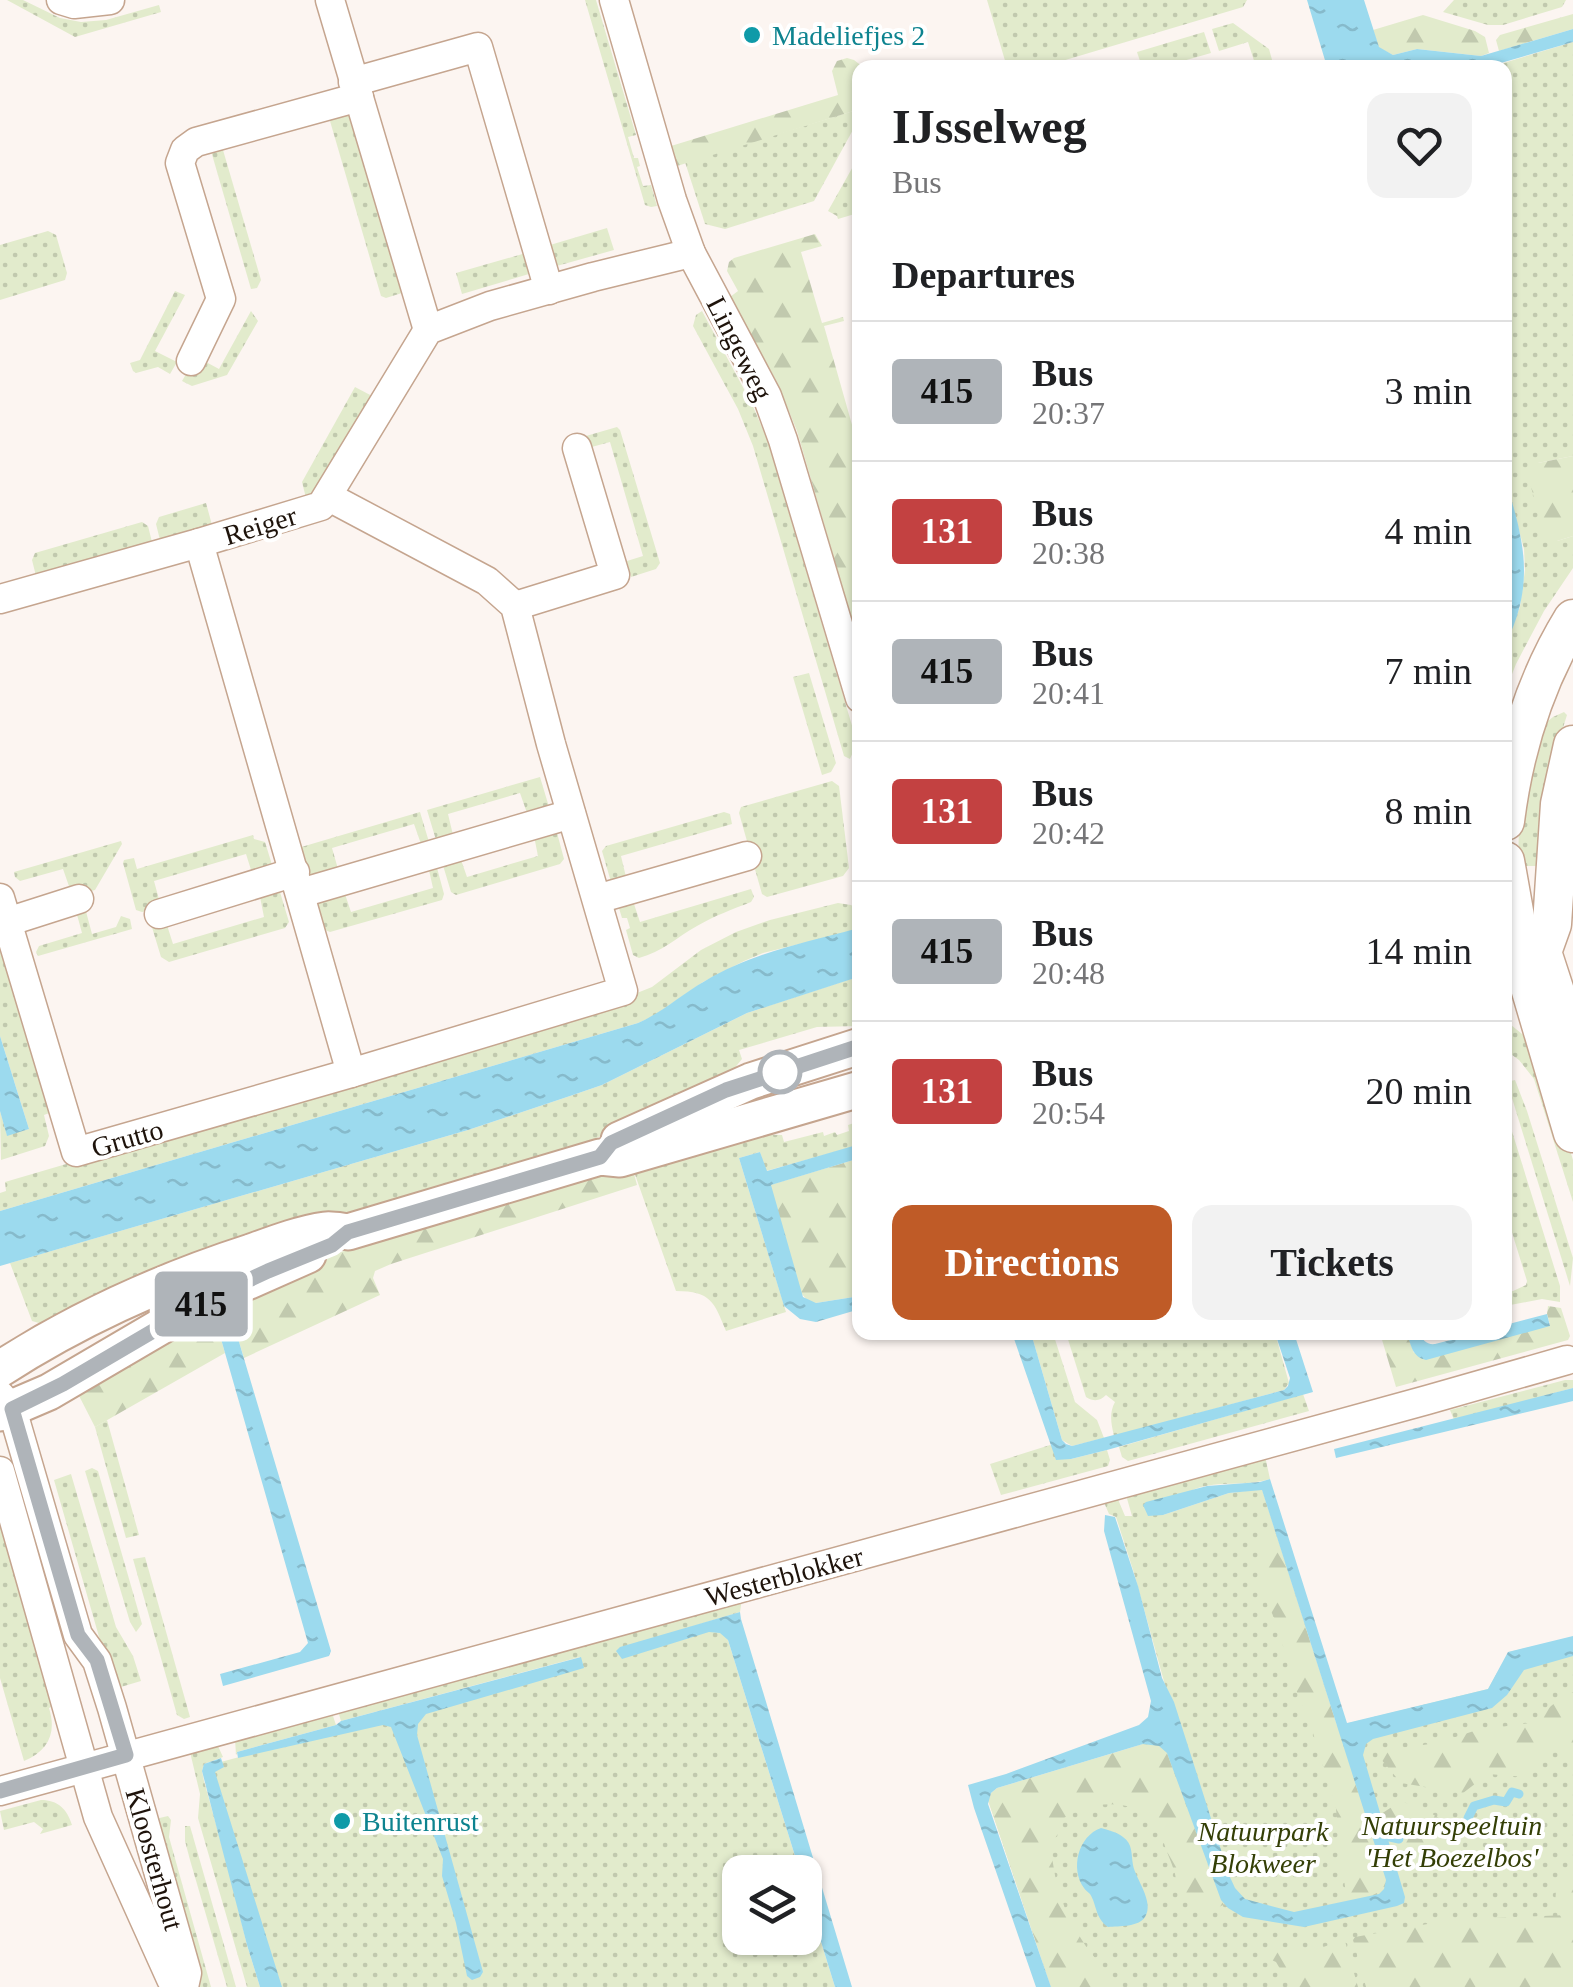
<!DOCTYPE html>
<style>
body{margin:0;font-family:"Times New Roman",serif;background:#f2f2f2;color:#202124;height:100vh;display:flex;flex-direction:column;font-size:38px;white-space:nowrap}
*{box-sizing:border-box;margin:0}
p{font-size:32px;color:#757577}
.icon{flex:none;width:55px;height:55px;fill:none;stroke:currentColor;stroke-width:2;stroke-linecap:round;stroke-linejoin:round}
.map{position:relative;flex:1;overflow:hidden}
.side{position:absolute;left:852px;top:60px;width:660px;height:1280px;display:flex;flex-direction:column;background:#fff;border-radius:20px;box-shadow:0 2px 8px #0004}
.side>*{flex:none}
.badge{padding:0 20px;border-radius:8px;font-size:35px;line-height:65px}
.buttons{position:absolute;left:722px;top:1855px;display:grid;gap:20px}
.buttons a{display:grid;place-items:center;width:100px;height:100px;border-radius:20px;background:#fff;box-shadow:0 2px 8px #0004;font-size:50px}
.map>.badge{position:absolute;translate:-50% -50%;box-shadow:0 0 0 5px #fff}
h2{padding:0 40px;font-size:38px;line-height:90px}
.round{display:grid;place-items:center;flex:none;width:105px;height:105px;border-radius:20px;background:#f2f2f2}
.headline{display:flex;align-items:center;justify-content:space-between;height:170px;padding:0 40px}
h1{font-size:48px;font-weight:700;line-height:75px}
.primary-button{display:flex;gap:20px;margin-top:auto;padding:20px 40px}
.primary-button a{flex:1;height:115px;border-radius:20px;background:#bf5b27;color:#fff;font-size:40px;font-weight:700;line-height:115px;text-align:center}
.primary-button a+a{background:#f2f2f2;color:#202124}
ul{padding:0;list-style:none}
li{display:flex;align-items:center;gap:30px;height:140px;padding:0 40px;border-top:2px solid #e0e0e0}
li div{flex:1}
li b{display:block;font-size:38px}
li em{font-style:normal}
li .badge{min-width:110px;font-weight:700;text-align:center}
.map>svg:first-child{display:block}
</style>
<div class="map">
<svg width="1573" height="1987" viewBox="0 0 1573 1987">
<defs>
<pattern id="green-dots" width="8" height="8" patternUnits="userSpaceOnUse" patternTransform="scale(2.5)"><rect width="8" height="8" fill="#e2ebcc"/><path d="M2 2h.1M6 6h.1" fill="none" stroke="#c1c9ae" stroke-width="1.8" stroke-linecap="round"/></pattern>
<pattern id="forest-firs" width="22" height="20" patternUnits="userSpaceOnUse" patternTransform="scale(2.5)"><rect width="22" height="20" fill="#e2ebcc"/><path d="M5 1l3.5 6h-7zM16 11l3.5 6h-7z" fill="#c1c9ae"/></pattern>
<pattern id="water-ripples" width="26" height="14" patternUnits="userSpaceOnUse" patternTransform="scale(2.5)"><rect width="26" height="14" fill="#9cdaee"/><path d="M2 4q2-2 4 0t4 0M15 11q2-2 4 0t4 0" fill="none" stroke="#86bacb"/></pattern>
</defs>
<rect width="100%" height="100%" fill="#fcf5f1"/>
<!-- green -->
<g fill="url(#green-dots)">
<path d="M7,0H23L60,18L81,22L106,20L159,5L161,12L75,37Z"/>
<path d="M585,0H596L636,135L628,137L634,158H638L640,166L637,167L643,186L651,185L657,206L651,207L645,205Z"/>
<path d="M987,0H1247L1243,7L1042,67H996L1006,64Z"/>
<path d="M1454,0H1566L1562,7L1503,25H1488L1443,12Z"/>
<path d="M1233,23L1269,49L1274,67H1256L1248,42L1219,51L1212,29Z"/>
<path d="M1204,32L1211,53L1162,67H1142L1137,52Z"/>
<path d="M1573,42V456L1538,463L1557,541L1573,536V568L1544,611L1516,664L1505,692V645L1520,607L1525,570L1524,549L1505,478V68H1487Z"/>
<path d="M351,109L405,292L386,298L381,296L330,121L333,114Z"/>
<path d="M860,109V117L814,201L725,229L705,224L685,162Z"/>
<path d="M220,148L223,150L261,280L257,288L251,289L211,151Z"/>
<path d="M860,154V217L858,213L838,219L837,216L828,211Z"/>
<path d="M607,228L614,250L546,269L540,248Z"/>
<path d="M48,231L56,235L67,273L65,280L0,300V245Z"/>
<path d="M533,251L539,271L462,294L456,273Z"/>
<path d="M175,291L185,295L155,351L177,362L170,374L158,367L136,373L133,371L130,363L140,360Z"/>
<path d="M251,311L258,321L227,375L192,386L182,381L189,369L199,374L206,362L219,369Z"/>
<path d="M702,311L752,404L767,439L856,739V745L850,759L844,756L753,446L738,409L693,326L696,315Z"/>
<path d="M355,387L374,397L314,494L306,498L302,482Z"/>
<path d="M617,427L620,430L660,563L656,569L631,577L627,561L643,556L610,442L588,448L586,436Z"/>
<path d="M206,503L212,525L160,540L156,524L159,517Z"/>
<path d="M142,522L148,526L152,542L36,576L32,560L35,553Z"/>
<path d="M809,673L836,763L831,772L822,775L793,677Z"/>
<path d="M1564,712L1567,715L1560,737L1541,866H1518L1519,826L1543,725L1553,717Z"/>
<path d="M540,777L549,807L527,813L520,793L448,814L453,835L436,840L427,810Z"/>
<path d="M832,781L839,786L849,868L843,876L767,897L762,894L739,813L741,807Z"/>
<path d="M420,812L429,842L421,844L414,824L332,848L338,869L308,878L298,848Z"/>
<path d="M724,812L730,814L732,824L621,856L626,877L611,882L602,851L606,846Z"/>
<path d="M556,829L564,859L560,864L456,895L451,892L442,862L460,857L467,877L538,856L534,836Z"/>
<path d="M253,835L254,839L265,842L273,868L252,873L246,854L154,881L160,903L157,908L142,912L136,910L123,863L124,860L134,858L137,869Z"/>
<path d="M121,841L122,844L95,890L76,895L71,892L63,869L20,881L15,877L14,872Z"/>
<path d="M436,864L444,894L442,900L330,932L323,929L314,900L344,891L351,912L433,888L428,866Z"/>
<path d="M751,889L754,897L751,902C733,909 714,916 697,926C677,937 662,952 639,958L633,955L626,930L630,928L627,918H622L618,905L633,901L640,922Z"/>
<path d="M280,892L289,922L285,928L169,962L161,957L151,924L166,922L173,944L264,917L260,897Z"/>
<path d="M838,903L851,905L860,911V929L763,953L744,961L703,982L652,1017L638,1023L0,1211V1193L6,1191L5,1182L607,1005L652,987L701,950L736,932L770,920Z"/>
<path d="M84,904L92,934L116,927L121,916L130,919L132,929L38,956L36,952L39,946L82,933L76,911Z"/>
<path d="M0,929L52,1112L44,1115L49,1136L45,1146L1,1160L0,1111L7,1135L29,1129L0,1036Z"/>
<path d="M860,976V1026L817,1027L739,1050L742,1059L724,1081L574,1148L44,1333L39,1323L32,1321L10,1263L468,1130L570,1096L602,1085L747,1013Z"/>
<path d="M1505,1020L1527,1038L1544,1064L1573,1160V1202L1534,1079L1519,1060L1505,1050Z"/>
<path d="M1515,1080L1527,1111L1573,1258L1570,1286L1507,1082Z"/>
<path d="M1505,1109L1560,1286V1302L1542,1299L1505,1306V1292L1513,1291L1526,1285L1527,1281L1505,1210Z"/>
<path d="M860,1121V1145L766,1171L760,1152L739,1158L786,1312L726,1331C714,1302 711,1291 676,1291L632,1166L740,1134L782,1135L784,1142L823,1132L824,1136L835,1132L837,1135L849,1131L848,1125Z"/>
<path d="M1031,1333H1053L1075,1402L1097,1420L1104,1438L1072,1446L1062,1440Z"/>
<path d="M1066,1333H1275L1289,1383L1284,1390L1114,1436C1111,1423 1109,1413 1115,1402L1106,1395C1100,1401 1094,1402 1086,1397Z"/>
<path d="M1565,1380H1573V1388L1454,1420L1450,1410Z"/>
<path d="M1303,1394L1309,1411L1128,1461L1122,1457L1119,1447Z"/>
<path d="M107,1420L139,1535L126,1538L95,1427Z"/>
<path d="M1050,1445L1071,1459L1107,1450L1110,1460L1108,1466L1001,1495L990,1464Z"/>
<path d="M1265,1456L1270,1479C1246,1487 1219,1480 1195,1489C1183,1493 1172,1506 1163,1515L1229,1493L1262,1489L1337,1726L1488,1689L1509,1652L1573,1637V1987H1051L988,1800L1143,1744L1165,1685L1134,1573L1116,1517L1109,1514L1103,1500L1117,1497L1125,1516H1132L1126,1495Z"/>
<path d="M92,1468L98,1471L142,1624L136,1632L130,1622L85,1471Z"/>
<path d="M71,1474L116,1627L133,1656L141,1681L114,1689L54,1480Z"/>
<path d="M0,1501L58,1704L49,1708C57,1733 48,1751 24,1761L0,1678Z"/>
<path d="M145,1557L190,1717L184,1719L177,1715L133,1559Z"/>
<path d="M742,1599L740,1612L618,1649L723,1628L728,1640L800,1872H740V1938H805V1890L835,1987H271L206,1766L583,1665L580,1657L341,1721L338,1711Z"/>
<path d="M332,1713L336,1725L237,1752L236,1755L235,1739Z"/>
<path d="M217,1744L223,1757L204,1764L202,1771L204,1781L229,1871L247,1945L260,1987H247L198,1818L200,1794L190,1752Z"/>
<path d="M41,1800C58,1800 67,1809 72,1825L40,1834L43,1829L34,1822L4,1830L0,1811Z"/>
<path d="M168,1816L171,1820L169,1837L211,1987H199L151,1820Z"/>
<path d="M185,1826H190L236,1987H227L190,1860L185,1841Z"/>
</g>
<!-- forest -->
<g fill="url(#forest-firs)">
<path d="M1573,14V29L1499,51L1496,40L1500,35Z"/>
<path d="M1423,15L1475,31L1485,37L1489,53L1481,56L1417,49L1393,55L1379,48L1373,30Z"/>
<path d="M847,58L854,60L863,67L860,68V109L677,166L671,146L838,95L832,71L837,61Z"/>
<path d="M815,234L822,246L801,252L822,323L843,317L844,321L824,326L860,453V640L858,641L797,431L777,382L730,297L738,291L727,271L729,262L734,258Z"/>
<path d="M1573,456V536L1557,541L1545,539L1527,472L1538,463Z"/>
<path d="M860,1158V1296L816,1303L809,1302L800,1292L770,1185Z"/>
<path d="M632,1166L637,1185L391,1264L375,1271L373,1278L380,1295L244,1358L234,1326L219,1332L225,1353L95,1427L75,1388L245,1291L327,1256Z"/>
<path d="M1548,1306L1561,1308L1570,1336L1568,1340L1396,1387L1380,1333H1407L1414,1353L1550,1325L1547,1314Z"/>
<path d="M1275,1531L1386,1880C1382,1898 1362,1897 1347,1900L1339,1846L1336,1808L1313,1733L1291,1677L1277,1623L1261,1592L1258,1547L1262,1538Z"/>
<path d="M1573,1692V1764L1563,1751H1550L1526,1777L1488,1774L1463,1793L1401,1783L1380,1758L1387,1750L1437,1743L1477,1730L1530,1723L1561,1698Z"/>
<path d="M1143,1744L1159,1746L1167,1753L1214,1882L1225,1904L1209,1912C1198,1908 1190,1906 1182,1897C1176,1889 1177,1883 1175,1874C1173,1867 1170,1859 1167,1852C1158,1824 1152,1809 1121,1805C1101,1802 1078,1808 1061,1820L1059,1832L1050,1846L1056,1881L1068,1918L1087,1948L1118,1987H1051L988,1800L991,1793L997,1788Z"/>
<path d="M1401,1801C1429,1811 1470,1825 1448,1862L1428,1865L1392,1855L1381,1814Z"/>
<path d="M1573,1869V1987H1366L1353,1940L1355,1937L1433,1923L1492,1918L1568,1915L1567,1910L1558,1908C1551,1892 1560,1879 1573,1869Z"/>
<path d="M1345,1941L1358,1987H1291L1276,1962L1265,1957L1273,1942C1308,1962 1309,1948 1345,1941Z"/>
</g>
<!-- water -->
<g fill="url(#water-ripples)">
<path d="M1307,0H1364L1379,47L1393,55L1417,49L1481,56L1573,29V42L1487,67H1327Z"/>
<path d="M1505,478C1524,541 1536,583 1505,645Z"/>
<path d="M855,929H860L858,977L747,1013L602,1085L570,1096L468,1130L0,1266V1211L638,1023C663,1012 682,994 705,981C752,953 803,943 855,929Z"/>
<path d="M0,1036L29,1129L7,1136L0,1111Z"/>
<path d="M860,1144V1158L771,1185L803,1297L816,1303L860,1296V1309L816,1322L800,1319L784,1306L739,1158L760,1152L767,1171Z"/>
<path d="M1547,1314L1550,1326L1426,1360C1412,1357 1411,1345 1407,1333H1420C1422,1340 1427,1345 1435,1344L1478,1333L1505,1332V1325Z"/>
<path d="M234,1325L331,1651L329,1656L223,1686L220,1674L300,1652L308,1643L219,1332Z"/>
<path d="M1012,1333H1031L1062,1440L1066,1444L1072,1446L1284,1390L1288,1386L1290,1378L1275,1333H1294L1313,1392L1107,1450L1071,1459L1056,1460Z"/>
<path d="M1573,1388V1401L1336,1458L1334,1449Z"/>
<path d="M1270,1479L1347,1723L1488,1689L1508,1652L1573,1636V1656L1524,1670L1507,1695L1492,1708L1373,1739L1366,1744L1363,1755L1405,1897L1404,1903L1397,1906L1304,1927L1243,1917L1228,1908L1221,1900L1167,1753L1159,1746L1143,1744L997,1788L991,1793L988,1804L1051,1987H1036L974,1808L968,1785L1006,1774L1139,1725L1148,1717L1151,1701L1104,1531L1105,1515L1115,1517L1138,1586L1162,1678L1174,1702L1229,1875L1235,1888L1245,1899L1294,1912L1379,1894L1384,1889L1386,1880L1262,1490L1229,1493L1163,1515L1148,1516L1143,1505L1146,1502L1207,1486L1260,1482Z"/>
<path d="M740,1612L741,1619L852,1987H835L805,1890V1872H800L728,1640L720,1633L709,1632L622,1659L616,1651L620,1647Z"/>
<path d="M581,1657L584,1668L426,1714L418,1724L417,1735L483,1972L480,1977L472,1980L467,1976L456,1923L442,1876L443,1859L391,1727L383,1725L238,1758L237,1752L336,1725L341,1721Z"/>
<path d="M221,1758L224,1767L215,1772L282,1987H260L247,1945L202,1771L204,1764Z"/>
<path d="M1101,1828C1108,1830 1117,1832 1123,1837C1133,1844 1131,1854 1133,1865C1135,1878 1155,1902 1145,1917C1139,1927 1119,1926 1108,1927C1095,1918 1097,1905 1090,1894C1088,1892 1085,1890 1084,1888C1070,1869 1078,1836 1101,1828Z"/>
</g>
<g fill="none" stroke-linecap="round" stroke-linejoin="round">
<!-- stream -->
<g stroke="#9cdaee" stroke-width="9">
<path d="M1468,1818L1474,1806L1494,1800L1506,1802L1512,1792L1519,1794"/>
<path d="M1381,1835L1399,1839"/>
</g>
<defs>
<g id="minor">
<path d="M61,0L74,4L110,0"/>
<path d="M330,0L428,330"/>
<path d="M614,0L672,200L691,253L767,396L783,440L860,698"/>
<path d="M353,82L478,47L549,290"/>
<path d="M191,361L221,299L180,163L185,150L196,142L359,97"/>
<path d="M199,543L351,1073"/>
<path d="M0,599L199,543L321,506L428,330L490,306L593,277L691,253"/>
<path d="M515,606L615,575L577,448"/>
<path d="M301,893L571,814"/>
<path d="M0,898L76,1152L351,1073L623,991L551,744L515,606L487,581L329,497"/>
<path d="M597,899L747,856"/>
<path d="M159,914L295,872"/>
<path d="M7,922L79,899"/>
<path d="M0,1395L12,1409L78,1635L97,1661L112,1708L187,1973L184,1987"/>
<path d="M0,1471L98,1817L171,1979L180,1987"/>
<path d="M0,1791L1427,1400L1567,1360"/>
</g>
<g id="tertiary">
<path d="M619,1140L751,1081L860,1046"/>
<path d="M0,1369C79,1318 161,1281 251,1252C273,1244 302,1233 325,1230C332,1229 340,1231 348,1232L600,1157L620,1159L860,1089"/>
<path d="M0,1413L49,1392L206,1300L308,1255"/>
</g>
<g id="secondary">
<path d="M1573,745L1560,804L1552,924L1542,952L1573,1047"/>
<path d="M1505,821C1514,749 1535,681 1573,619"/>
<path d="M1505,861L1524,967L1573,1133"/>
</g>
</defs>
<!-- minor casing -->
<use href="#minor" stroke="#c5a58f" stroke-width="31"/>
<!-- tertiary casing -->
<use href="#tertiary" stroke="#c5a58f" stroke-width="39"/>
<!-- secondary casing -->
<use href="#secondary" stroke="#c5a58f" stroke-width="41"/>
<!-- minor -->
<use href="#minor" stroke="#fff" stroke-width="28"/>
<!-- tertiary -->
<use href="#tertiary" stroke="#fff" stroke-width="35"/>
<!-- secondary -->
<use href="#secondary" stroke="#fff" stroke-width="38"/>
</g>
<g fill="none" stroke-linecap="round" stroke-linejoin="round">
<defs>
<path id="line" d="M0,1791L126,1755L97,1660L78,1635L12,1409L63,1384L206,1300L268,1271L332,1245L348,1232L600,1157L611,1143L726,1090L860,1046"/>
</defs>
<!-- line casing -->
<use href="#line" stroke="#fff" stroke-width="22"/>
<!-- line -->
<use href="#line" stroke="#afb4b9" stroke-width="15"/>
</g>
<!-- markers -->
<g fill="#0f9aa8" stroke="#fff" stroke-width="4">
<circle cx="752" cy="35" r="10"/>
<circle cx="342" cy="1821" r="10"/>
</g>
<circle fill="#fff" stroke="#afb4b9" stroke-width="5" cx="780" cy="1072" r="20"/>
<g text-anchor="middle" stroke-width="8" stroke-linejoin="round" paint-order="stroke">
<!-- culture labels -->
<g font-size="28" fill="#0d838f" stroke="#fff" text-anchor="start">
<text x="772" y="45">Madeliefjes 2</text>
<text x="362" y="1831">Buitenrust</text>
</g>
<!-- street labels -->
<g font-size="28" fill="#1e130b" stroke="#fff">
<text transform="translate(740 348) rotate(63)" y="10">Lingeweg</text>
<text transform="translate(260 525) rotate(-17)" y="10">Reiger</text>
<text transform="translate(127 1138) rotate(-16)" y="10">Grutto</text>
<text transform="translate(784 1576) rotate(-15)" y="10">Westerblokker</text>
<text transform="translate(155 1859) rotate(74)" y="10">Kloosterhout</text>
</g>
<!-- park labels -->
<g font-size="28" font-style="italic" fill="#343f06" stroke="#fff">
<text x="1452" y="1835">Natuurspeeltuin<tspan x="1452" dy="32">'Het Boezelbos'</tspan></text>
<text x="1263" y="1841">Natuurpark<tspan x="1263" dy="32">Blokweer</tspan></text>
</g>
</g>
</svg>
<div class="buttons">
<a><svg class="icon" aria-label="layers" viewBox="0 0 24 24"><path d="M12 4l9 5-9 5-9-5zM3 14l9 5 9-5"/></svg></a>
</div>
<b class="badge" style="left:201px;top:1304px;background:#afb4b9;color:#111">415</b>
<section class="side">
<div class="headline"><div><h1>IJsselweg</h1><p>Bus</p></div><a class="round"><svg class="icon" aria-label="heart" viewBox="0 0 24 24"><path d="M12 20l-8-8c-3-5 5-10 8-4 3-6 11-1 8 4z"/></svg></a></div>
<h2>Departures</h2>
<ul>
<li><span class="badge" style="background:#afb4b9;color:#111">415</span><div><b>Bus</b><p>20:37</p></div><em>3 min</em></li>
<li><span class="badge" style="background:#c34141;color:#fff">131</span><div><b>Bus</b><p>20:38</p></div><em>4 min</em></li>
<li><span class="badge" style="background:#afb4b9;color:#111">415</span><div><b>Bus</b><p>20:41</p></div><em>7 min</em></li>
<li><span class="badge" style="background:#c34141;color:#fff">131</span><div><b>Bus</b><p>20:42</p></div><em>8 min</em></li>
<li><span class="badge" style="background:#afb4b9;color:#111">415</span><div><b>Bus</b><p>20:48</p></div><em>14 min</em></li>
<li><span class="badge" style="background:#c34141;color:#fff">131</span><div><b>Bus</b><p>20:54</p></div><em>20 min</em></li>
</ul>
<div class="primary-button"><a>Directions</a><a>Tickets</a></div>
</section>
</div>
